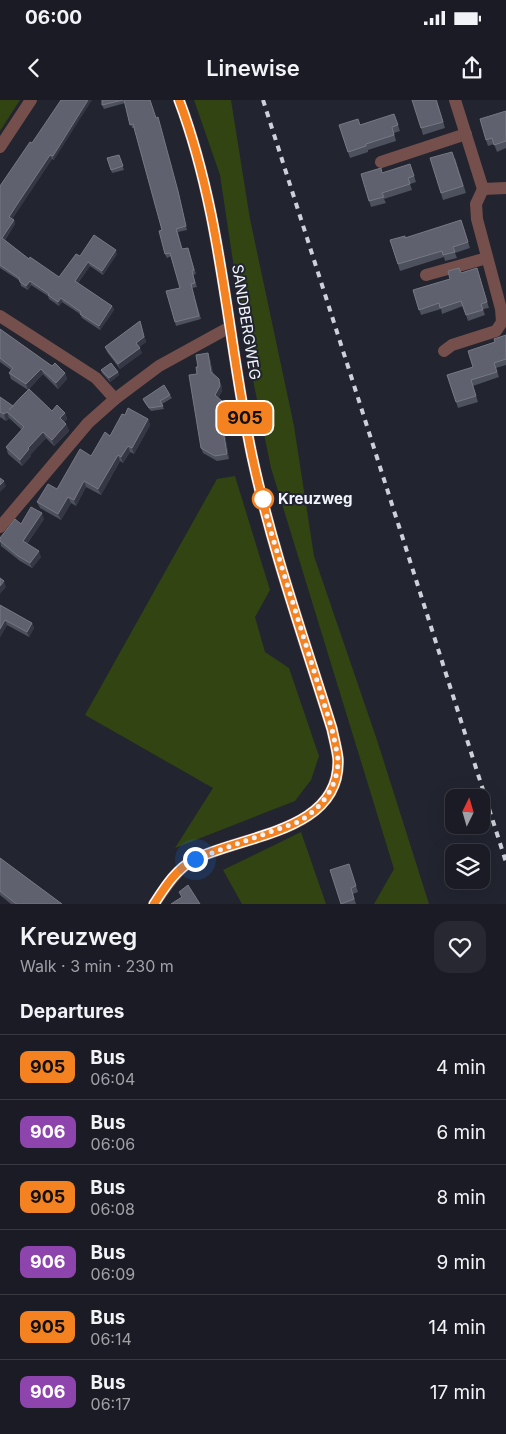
<!DOCTYPE html>
<meta charset="utf-8">
<style>
body{margin:0;font-family:Inter,sans-serif;background:#272831;color:#f1f3f6;height:100vh;display:flex;flex-direction:column;font-size:19px;white-space:nowrap}
*{box-sizing:border-box;margin:0}
p{font-size:16px;color:#9fa1a6}
.icon{flex:none;width:28px;height:28px;fill:none;stroke:currentColor;stroke-width:2;stroke-linecap:round;stroke-linejoin:round}
.map{position:relative;height:804px;overflow:hidden}
.drawer{display:flex;flex-direction:column;background:#1a1b24;flex:1}
.drawer>*{flex:none}
.badge{padding:0 10px;border-radius:8px;font-size:18px;line-height:32px}
.needle{width:32px;rotate:5deg}
.fabs{position:absolute;left:445px;top:689px;display:grid;gap:10px}
.fabs a{display:grid;place-items:center;width:45px;height:45px;border-radius:10px;background:#1a1b24;box-shadow:0 5px 20px #0002,0 0 0 1px #383941;font-size:25px}
.you{position:absolute;width:25px;height:25px;margin:-12px;border:4px solid #fff;border-radius:50%;background:#1a73e8;box-shadow:0 0 0 8px #1a73e833}
.map>.badge{position:absolute;translate:-50% -50%;box-shadow:0 0 0 2px #fff}
h2{padding:0 20px;font-size:19px;line-height:45px}
.round{display:grid;place-items:center;flex:none;width:52px;height:52px;border-radius:15px;background:#272831}
.headline{display:flex;align-items:center;justify-content:space-between;height:85px;padding:0 20px}
h1{font-size:24px;font-weight:600;line-height:38px}
ul{padding:0;list-style:none}
li{display:flex;align-items:center;gap:15px;height:65px;padding:0 20px;border-top:1px solid #383941}
li div{flex:1}
li b{display:block;font-size:19px}
li em{font-style:normal}
li .badge{min-width:55px;font-weight:700;text-align:center}
.status{display:flex;justify-content:space-between;align-items:center;height:35px;padding:0 25px;background:#1a1b24;direction:ltr}
.status svg{height:14px;fill:currentColor}
header{display:flex;justify-content:space-between;align-items:center;height:65px;padding:0 20px;background:#1a1b24;font-size:22px;font-weight:600}
.map>svg:first-child{display:block}
</style>
<div class="status"><b>06:00</b><svg viewBox="0 0 49 12"><path d="M0 12V9h3v3zM5 12V6h3v6zM10 12V3h3v9zM15 12V0h3v12zM26 1h20v11H26zM47 4h2v5h-2z"/></svg></div>
<header><svg class="icon" aria-label="back" viewBox="0 0 24 24"><path d="M15 5l-7 7 7 7"/></svg>Linewise<svg class="icon" aria-label="share" viewBox="0 0 24 24"><path d="M12 15V3M7 8l5-5 5 5M5 13v7h14v-7"/></svg></header>
<div class="map">
<svg width="506" height="804" viewBox="0 0 506 804">
<rect width="100%" height="100%" fill="#222430"/>
<!-- green -->
<g fill="#324412">
<path d="M0,0H20L0,31Z"/>
<path d="M194,0H231L250,119L294,326L314,456L378,643L429,804H374L394,769L271,368L245,241L220,75Z"/>
<path d="M235,376L270,490L255,517L265,552L289,568L319,656L311,680L295,701L175,748L213,688L85,615L217,379Z"/>
<path d="M301,732L326,804H242L223,770Z"/>
</g>
<g fill="none" stroke-linecap="round" stroke-linejoin="round">
<!-- minor -->
<g stroke="#744f4b" stroke-width="12">
<path d="M0,47L31,0"/>
<path d="M381,62L466,34"/>
<path d="M483,89L506,88"/>
<path d="M426,175L487,158"/>
<path d="M0,216L96,278L115,299"/>
<path d="M444,251L452,245L496,231L502,222L501,209L477,119L476,104L483,89L455,0"/>
<path d="M0,427L88,323L115,299L159,266L230,227"/>
<path d="M154,804C166,787 176,769 195,759C243,735 341,732 338,659C337,649 334,639 332,629C304,539 272,449 252,356C227,237 222,114 179,0"/>
</g>
<!-- rail -->
<path stroke="#cfd1da" stroke-width="4" stroke-dasharray="6 6" stroke-linecap="butt" d="M263,0L506,762"/>
</g>
<!-- wall -->
<g fill="#4d505d">
<path d="M102,0H150L179,95L187,130L178,132L182,149L188,148L196,174L193,175L197,187L192,188L201,219L176,226L175,222L180,188L171,156L167,158L165,154L162,130L134,28H132L125,3L104,9L102,5Z"/>
<path d="M437,0L445,28L423,35L421,28Z"/>
<path d="M506,11V48L497,52L494,44L488,46L486,40Z"/>
<path d="M394,14L400,31L394,33L396,41L368,50V52L350,58L339,25H360Z"/>
<path d="M47,22L54,60L52,59L12,119L14,120L15,124L5,140L29,159L59,177L80,156L117,154L103,175L90,166L78,183L112,206L114,210L100,230L82,218L80,214L62,202L59,206L49,199L48,196L31,185L28,190L21,186L20,181L0,168V86Z"/>
<path d="M119,55L124,70L112,73L107,58Z"/>
<path d="M430,58H455L466,93L443,100Z"/>
<path d="M410,64L416,82L410,84L412,90L384,99L386,103L371,107L361,74L382,73Z"/>
<path d="M461,120L470,148L455,153L457,158L445,161L444,157L400,171L390,140L405,138Z"/>
<path d="M477,168L489,208L483,209L485,215L468,221L463,206L442,214L441,209L421,215L413,190L450,179L461,173Z"/>
<path d="M140,221L146,242L139,247L142,253L120,269L107,252L105,247Z"/>
<path d="M0,229L52,266L65,273L67,279L58,289L43,274L29,289L52,311L65,313L67,319L64,322L66,324L69,331L54,346L46,338L31,354V356L22,366L8,354L6,347L22,330L9,318L6,321L0,317V297L13,306L28,290L11,279L9,273L11,270L0,262Z"/>
<path d="M506,235V265L496,268L499,277L473,286L478,302L458,308L447,275L473,267L495,242Z"/>
<path d="M208,253L210,259L213,273L221,284L222,291L218,298L223,302L226,315L221,321L232,328L234,334L225,335L229,359L217,361L203,353L201,348L198,267Z"/>
<path d="M101,270L118,272L119,275L110,282L102,273Z"/>
<path d="M170,295L172,298L162,304L164,309L151,311L144,302L143,299Z"/>
<path d="M125,315L148,319L150,325L134,354L130,352L123,363L120,361L101,395L86,387L76,406L71,403L61,420L40,408L37,402L57,389L91,356L110,336Z"/>
<path d="M44,419L27,444L41,457L32,468L20,461L1,446L0,441L21,424Z"/>
<path d="M0,505L32,523L34,528L29,537L7,525L0,537Z"/>
<path d="M0,758L62,804H11L0,795Z"/>
<path d="M349,764L358,792L353,794L356,804H341L330,770Z"/>
</g>
<!-- shaded-wall -->
<g fill="#353744">
<path d="M88,0H92L54,60L53,56Z"/>
<path d="M50,55L52,59L11,121L9,117Z"/>
<path d="M14,120L15,124L3,142L2,138Z"/>
<path d="M116,150L117,154L103,175L102,171Z"/>
<path d="M88,162L90,166L76,185L75,181Z"/>
<path d="M30,181L31,185L28,190L26,186Z"/>
<path d="M61,198L62,202L59,206L58,202Z"/>
<path d="M112,206L114,210L100,230L99,226Z"/>
<path d="M140,221L146,242L138,248L136,243Z"/>
<path d="M140,248L142,253L120,269L118,264Z"/>
<path d="M208,253L210,259L213,278L211,272Z"/>
<path d="M41,269L43,274L28,290L26,284Z"/>
<path d="M118,272L119,275L110,282L109,278Z"/>
<path d="M65,273L67,279L58,289L56,283Z"/>
<path d="M219,279L221,284L222,291L217,301L215,295Z"/>
<path d="M223,302L226,315L219,324L217,318Z"/>
<path d="M7,312L9,318L6,321L4,314Z"/>
<path d="M65,313L67,319L62,325L60,318Z"/>
<path d="M148,319L150,325L134,354L132,348Z"/>
<path d="M66,324L69,331L54,346L52,340Z"/>
<path d="M223,330L225,335L229,359L227,354Z"/>
<path d="M43,332L46,338L31,354V356L22,366L20,360L28,348Z"/>
<path d="M128,346L130,352L123,363L121,357Z"/>
<path d="M118,355L120,361L101,395L98,389Z"/>
<path d="M4,381L6,386L0,392V385Z"/>
<path d="M84,381L86,387L76,406L74,400Z"/>
<path d="M68,397L71,403L61,420L58,414Z"/>
<path d="M42,413L44,419L25,447L23,441Z"/>
<path d="M39,451L41,457L32,468L30,463Z"/>
<path d="M4,481L6,487L0,494V486Z"/>
<path d="M5,520L7,525L0,537V529Z"/>
<path d="M32,523L34,528L29,537L27,532Z"/>
</g>
<!-- building -->
<g fill="#5f626e" stroke="#767984">
<path d="M61,0H88L53,56L50,55L16,106L9,117L14,120L2,138L29,159L30,157L59,177L76,154L80,156L94,135L116,150L102,171L88,162L75,181L112,206L99,226L80,214L81,212L61,198L58,202L48,195L49,194L30,181L26,186L20,182L19,178L0,165V86L30,42L32,43Z"/>
<path d="M102,0H123L102,5Z"/>
<path d="M124,0H150L156,18L158,17L178,91L186,126L176,129L182,149L188,148L194,170L192,171L195,183L191,184L199,216L175,222L166,191L180,188L170,153L165,154L159,131L162,130L133,24L130,25Z"/>
<path d="M412,0H436L443,22L421,28Z"/>
<path d="M506,11V41L494,45L492,38L486,40L480,19Z"/>
<path d="M394,14L398,25L392,27L394,35L366,44V46L348,52L339,25L358,19L360,25Z"/>
<path d="M452,52L463,86L441,93L430,58Z"/>
<path d="M119,55L123,66L111,70L107,58Z"/>
<path d="M410,64L414,76L408,78L410,84L382,93L384,97L369,101L361,74L381,68L382,73Z"/>
<path d="M461,120L468,142L453,147L455,152L443,155L442,151L398,164L390,140L405,136V138Z"/>
<path d="M459,168L461,173L477,168L487,202L481,204L483,210L466,215L461,201L440,208L439,203L419,210L413,190L450,179L448,171Z"/>
<path d="M140,221L144,237L136,243L140,248L118,264L105,247Z"/>
<path d="M0,229L52,266L55,263L65,273L56,283L41,269L26,284L9,273L13,268L0,258Z"/>
<path d="M506,235V259L494,263L497,272L471,280L476,296L456,302L447,275L473,267L468,251L495,242L494,239Z"/>
<path d="M208,253L211,272L219,279L220,286L215,295L223,302L224,309L217,318L232,328L223,330L227,354L215,356L201,348L189,275L197,274L196,267H198L196,255Z"/>
<path d="M111,263L118,272L109,278L101,270Z"/>
<path d="M164,285L170,295L160,301L163,306L149,308L143,299Z"/>
<path d="M29,289L52,311L57,305L65,313L60,318L66,324L52,340L43,332L28,348L29,349L20,360L6,347L24,327L7,312L4,314L0,312V297L13,306L9,310L20,298Z"/>
<path d="M128,308L148,319L132,348L128,346L121,357L118,355L98,389L84,381L74,400L68,397L58,414L37,402L48,384L57,389L80,349L91,356L105,332L110,336L122,314L125,315Z"/>
<path d="M0,378L4,381L0,385Z"/>
<path d="M31,407L42,413L23,441L39,451L30,463L18,456L0,441V438L15,419L21,424Z"/>
<path d="M0,478L4,481L0,486Z"/>
<path d="M0,505L32,523L27,532L5,520L0,529Z"/>
<path d="M0,758L62,804H17L15,803L0,791Z"/>
<path d="M349,764L356,786L351,788L354,799L341,804L330,770Z"/>
<path d="M188,785L200,804H171L182,797L179,792Z"/>
</g>
<g fill="none" stroke-linecap="round" stroke-linejoin="round">
<defs>
<path id="line" d="M154,804C165,787 176,769 195,759C243,735 341,732 338,659C337,649 334,639 332,629C304,539 272,449 252,356C227,238 222,114 179,0"/>
</defs>
<!-- line casing -->
<use href="#line" stroke="#fff" stroke-width="11"/>
<!-- line -->
<use href="#line" stroke="#f58220" stroke-width="8"/>
<!-- walk -->
<path stroke="#f2f4fc" stroke-width="5" stroke-dasharray="0 9" d="M195,759L298,722C321,709 338,687 338,660C337,650 334,639 332,629L271,432L261,394L263,399"/>
</g>
<!-- markers -->
<circle fill="#fff" stroke="#f58220" stroke-width="2.5" cx="263" cy="399" r="10"/>
<g text-anchor="middle" stroke-width="4" stroke-linejoin="round" paint-order="stroke">
<!-- street labels -->
<g font-size="15" fill="#f2f4fc" stroke="#222430">
<text transform="translate(246 222) rotate(81)" y="5">SANDBERGWEG</text>
</g>
<!-- stop labels -->
<g font-size="15" font-weight="bold" fill="#f2f4fc" stroke="#222430" text-anchor="start">
<text x="278" y="404">Kreuzweg</text>
</g>
</g>
</svg>
<div class="fabs">
<a><svg class="needle" viewBox="-14 -14 28 28"><path d="M0-13l5 13h-10z" fill="#e53935"/><path d="M0 13l5-13h-10z" fill="#9fa1a6"/></svg></a>
<a><svg class="icon" aria-label="layers" viewBox="0 0 24 24"><path d="M12 4l9 5-9 5-9-5zM3 14l9 5 9-5"/></svg></a>
</div>
<div class="you" style="left:195px;top:759px"></div>
<b class="badge" style="left:245px;top:318px;background:#f58220;color:#111">905</b>
</div>
<section class="drawer">
<div class="headline"><div><h1>Kreuzweg</h1><p>Walk · 3 min · 230 m</p></div><a class="round"><svg class="icon" aria-label="heart" viewBox="0 0 24 24"><path d="M12 20l-8-8c-3-5 5-10 8-4 3-6 11-1 8 4z"/></svg></a></div>
<h2>Departures</h2>
<ul>
<li><span class="badge" style="background:#f58220;color:#111">905</span><div><b>Bus</b><p>06:04</p></div><em>4 min</em></li>
<li><span class="badge" style="background:#8e44ad;color:#fff">906</span><div><b>Bus</b><p>06:06</p></div><em>6 min</em></li>
<li><span class="badge" style="background:#f58220;color:#111">905</span><div><b>Bus</b><p>06:08</p></div><em>8 min</em></li>
<li><span class="badge" style="background:#8e44ad;color:#fff">906</span><div><b>Bus</b><p>06:09</p></div><em>9 min</em></li>
<li><span class="badge" style="background:#f58220;color:#111">905</span><div><b>Bus</b><p>06:14</p></div><em>14 min</em></li>
<li><span class="badge" style="background:#8e44ad;color:#fff">906</span><div><b>Bus</b><p>06:17</p></div><em>17 min</em></li>
</ul>
</section>
